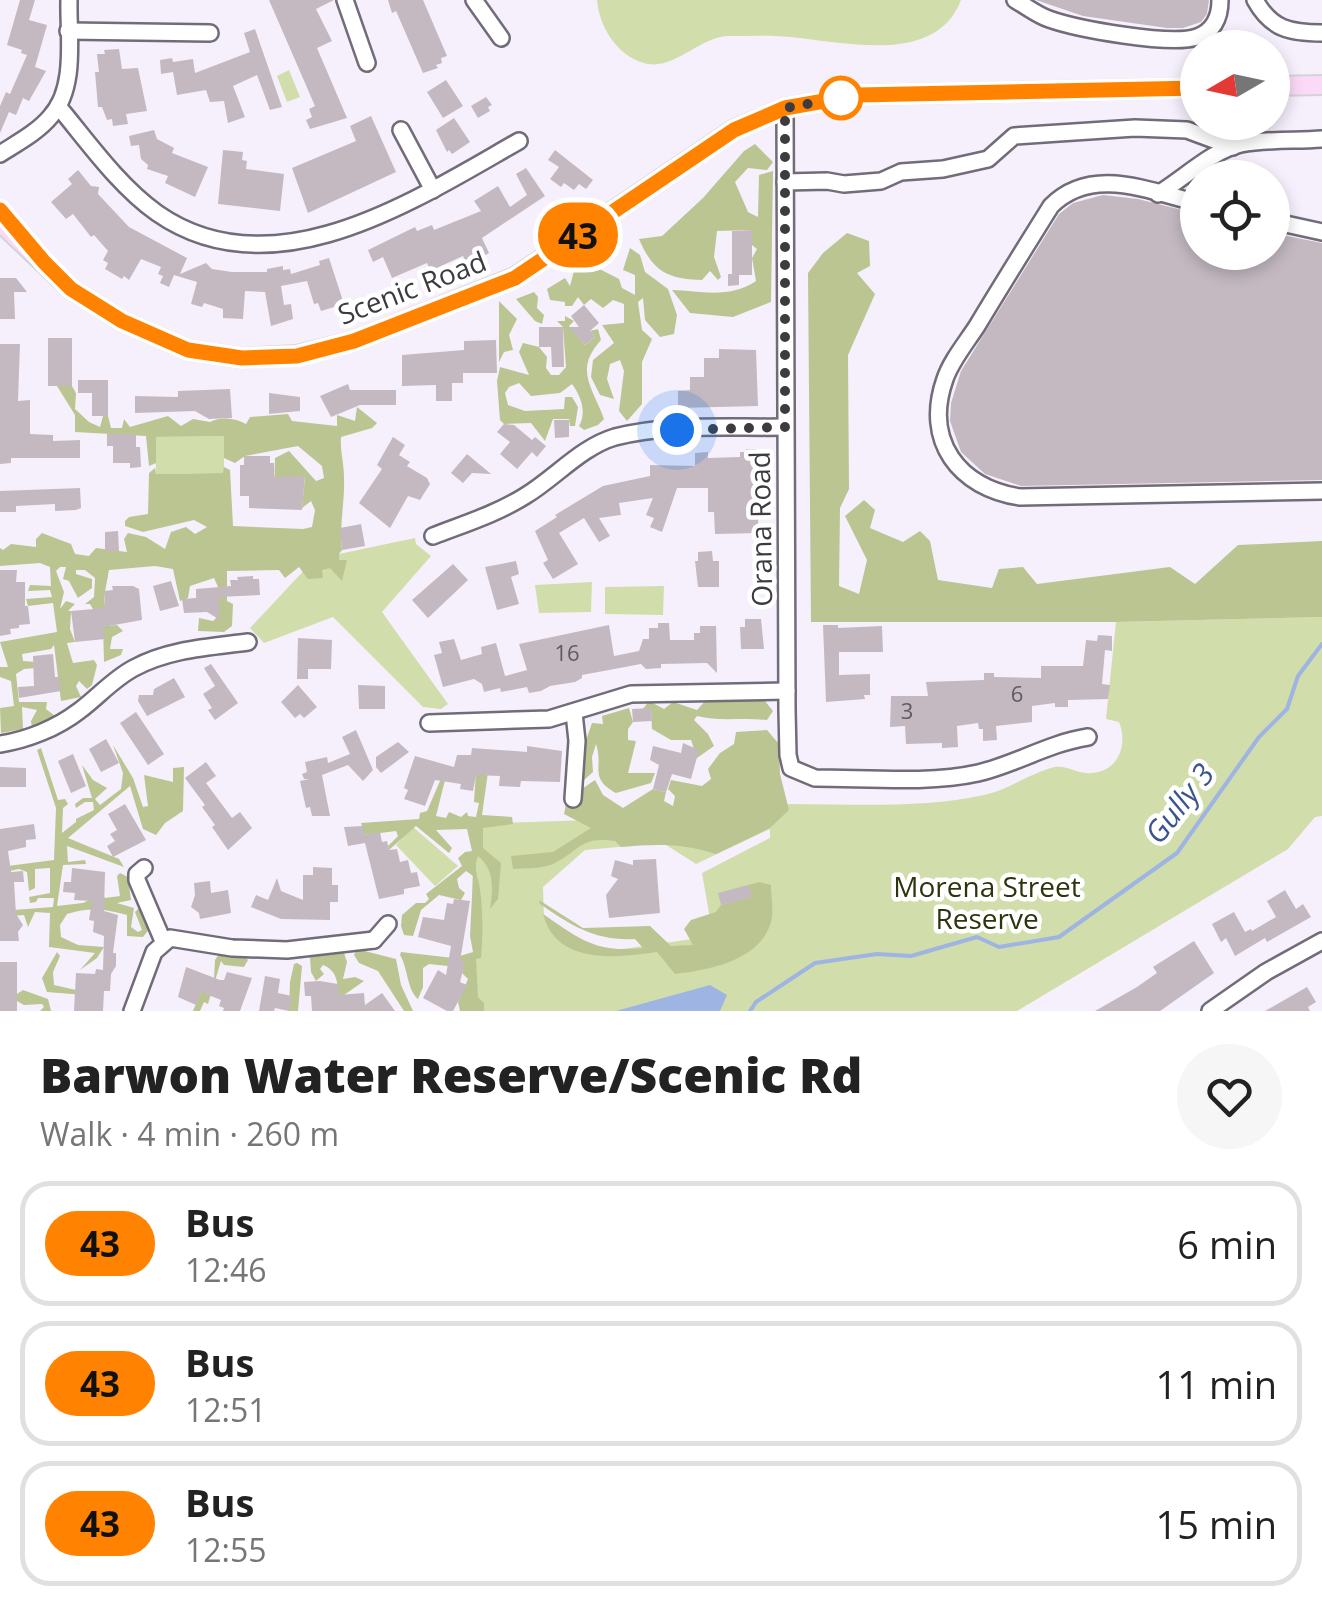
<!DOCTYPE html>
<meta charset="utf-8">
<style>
body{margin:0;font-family:"Open Sans",sans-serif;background:#f6f6f6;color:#222;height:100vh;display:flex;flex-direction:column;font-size:38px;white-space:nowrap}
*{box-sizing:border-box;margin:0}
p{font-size:32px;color:#767676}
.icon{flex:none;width:55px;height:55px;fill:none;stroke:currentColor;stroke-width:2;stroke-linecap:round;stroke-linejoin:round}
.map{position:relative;height:1011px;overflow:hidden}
.panel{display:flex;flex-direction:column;background:#fff;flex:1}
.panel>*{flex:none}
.badge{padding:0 20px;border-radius:32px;font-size:35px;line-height:65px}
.needle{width:65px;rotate:261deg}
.tools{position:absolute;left:1180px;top:30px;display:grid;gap:20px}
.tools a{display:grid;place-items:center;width:110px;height:110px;border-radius:50%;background:#fff;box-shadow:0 5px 15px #0003;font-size:50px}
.you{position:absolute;width:50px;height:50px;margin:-25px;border:8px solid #fff;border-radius:50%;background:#1a73e8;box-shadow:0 0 0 15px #1a73e833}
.map>.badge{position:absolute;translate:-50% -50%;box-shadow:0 0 0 5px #fff}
.round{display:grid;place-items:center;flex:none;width:105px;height:105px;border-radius:52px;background:#f6f6f6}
.summary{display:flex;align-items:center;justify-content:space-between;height:170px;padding:0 40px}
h1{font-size:48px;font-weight:800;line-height:75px}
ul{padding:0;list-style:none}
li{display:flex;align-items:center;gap:30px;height:125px;margin:0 20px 15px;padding:0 20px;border:5px solid #e0e0e0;border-radius:30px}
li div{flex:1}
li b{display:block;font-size:38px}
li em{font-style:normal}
li .badge{min-width:110px;font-weight:700;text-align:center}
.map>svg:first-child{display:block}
</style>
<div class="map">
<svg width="1322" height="1011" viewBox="0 0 1322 1011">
<rect width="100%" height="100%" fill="#f6f0fd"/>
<!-- green -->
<g fill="#d1ddab" fill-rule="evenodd">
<path d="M597,0H961C936,66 845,42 790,37C770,35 749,36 729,36C700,36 673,72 644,63C617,56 599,26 597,0Z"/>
<path d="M289,70L300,97L287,102L277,76Z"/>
<path d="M224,436V473L156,474L155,437Z"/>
<path d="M415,538L416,544L431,556L382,612L448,704L441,709L423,707L333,617L264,643L250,628L311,563L339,559V554Z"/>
<path d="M592,582L591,612L539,613L535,585Z"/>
<path d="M664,586L663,615L605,614V587Z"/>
<path d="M1322,617V816L1315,817L1288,849L1017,1011H474L472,824L769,814L770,804C840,803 915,810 984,795C1008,790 1030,773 1055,767C1067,765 1080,775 1092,773C1119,771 1128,744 1119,722L1106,719L1116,622ZM770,829V838L702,873L713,936L616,950L587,948L544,918L543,887L585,850L663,843L696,864Z"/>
<path d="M413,827L458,866L435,886L396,845Z"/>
</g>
<!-- forest -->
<g fill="#bac592">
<path d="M755,144L773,162L767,170L748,168L735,182L748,212L758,217L759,175L773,171L771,302L733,317L690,313L672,290C702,291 729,299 756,281L752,258L757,249L752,245L751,230L717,231L714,257L721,277L718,280L710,271L702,280C668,279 653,272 639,239L662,236L703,198L744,151Z"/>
<path d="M847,233L869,241L870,266L857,273L875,294L848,355L849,489L840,508L839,586L859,594L867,560L845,516L864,500L875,510L870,528L903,542L920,531L930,541L938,580L992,588L999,569L1023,567L1037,584L1170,567L1195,584L1238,545L1322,541V617L1116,622H811L808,273L823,253Z"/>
<path d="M630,248L640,255L645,272L668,289L677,315L674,334L660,337L645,320L643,298L638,302L642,330L652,339L642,362V404L627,421L619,411L624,371L620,360L610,364L607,379L614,399L600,395L591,377L593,360L614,343L602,325L624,323V304L613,300L603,308L591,299L584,305L578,297L572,306H565V302L550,300L547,289L565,278L570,286L574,271L586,262L619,279L622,288L635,295V275L623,270Z"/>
<path d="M534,292L538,297L537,308L544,315L542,324L535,321L516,299Z"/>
<path d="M499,301L517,319L509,335L513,350L504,352L499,362Z"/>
<path d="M565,316L574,321L569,326L585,345L595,337L590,331L598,329L601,340C574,370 592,386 604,419L598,425L584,430L579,426C587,413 581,396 572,384L560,393L531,396L519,383L509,387L505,393L508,405L525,411L564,409L565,397H572L578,407L575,426H570L569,419H553L545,441L531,423L504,424L500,420L497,381L500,367L529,375L519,352L523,343L539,347L547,357L546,368L551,375H559L566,367L563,327L557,321H565Z"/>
<path d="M57,386H72L76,393L75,409L89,422L100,427L103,416H108L111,428H122L124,419L130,427L168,416L181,426L193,419L210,422C221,416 236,418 246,424L250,417L288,414L292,421L337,426V415L355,421L357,407L377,423L372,428L341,437C340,451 344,463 344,477C345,502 339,525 342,550L339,554V560H347L342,581L330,568L322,570L323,578L308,579L299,567L285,578L279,570L227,571V601L233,604L232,626L224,632L198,631L199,618L213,621L218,616V587L214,578L190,586L188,598L180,601L173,569L155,566L109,570L104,597L107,626L117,625L123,631L112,637L110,649H123L121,655L104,662L103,626L90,604H85L94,597L95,578L85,570H76V574L92,579V588L78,598L69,581L63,579L66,567H60L56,571L64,592L60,609L66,601L75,604L68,611H71L70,629L75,642L67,643L73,663L94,660L97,665L92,685L87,689L79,681L76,686L81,697L61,701L54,645L51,649L22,654L23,661L36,662V668L24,669L16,674L19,702H47L46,709L55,716L32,728L31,721L37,710L22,707L23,729L1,733L0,708L14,706L11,681L0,677V667H8L0,642L57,632L53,603L28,606L26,599L52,597L50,590L28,591L30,585L51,586L50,567L40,563L0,566V548L3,550L11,544L36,547V539L42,533L71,544L75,554L89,556L96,548L127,552L124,539L128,533L146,537L165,549L171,532L186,527L195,534L207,527L194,520L143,532L125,526V521L129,517L148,514L149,473L155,468L156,474L223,473L224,467L230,470L233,526L303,529L312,527L315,510L311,501L302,508L305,477H284L274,489L275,458L289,451L316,481L324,478L322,466L298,446L245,456L235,463L224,458V436L156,437V463L149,466L146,436L75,432V415Z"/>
<path d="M706,700L765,701L773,711L767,720C743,717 720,722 697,716L694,720L708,734L714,746L697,758L691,740H671L652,729L651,709H643L649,701L664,709L673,702L697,710Z"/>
<path d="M629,708L633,722L628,729V740L636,741L628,773H655L651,783L616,793C588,777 604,768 596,744L592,757L593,772L584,780V746L592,723L603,724L602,716Z"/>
<path d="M767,730L779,744L780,774L789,810L770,828L716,854C683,843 655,844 621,847L615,841C581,836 581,849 555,863C544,869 526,868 513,869L511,856L553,852L591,828L564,814L567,799L595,780L603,795L623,808L653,789L666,792L664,801L673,806L675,796L668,789L671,780L702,786L711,779L708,769L720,753L734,744L736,732Z"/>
<path d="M113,745L133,778L143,807L148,806L144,775L173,782V768L184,767L183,811L165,823L156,835L143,829L130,786L68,838L119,859L124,867L67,846L68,862L85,860L86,864L63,865L57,906L83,903L102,894L105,898L120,896L117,876L120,873L128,877L131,900L117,903L134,908L131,927L138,932L142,930L135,912L139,908L142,909L150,928L143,937L127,936V915C104,909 90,907 67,914L60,925L61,937L78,945L104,947L97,958L80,970L95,953L49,947L50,913L35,912L28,927L24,915L0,917V911L53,907L54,898H38L36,902L30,903L29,897L50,893V868L35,869V888L29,891L27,872L19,869L5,872L0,867L54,860L56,808L37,750L41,748L58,800L65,799L68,804L63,808L62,833L76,822V819L94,810L93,802H85L76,808L75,804L83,798H92L82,765L93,780L107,788L95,799L100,805L121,789L123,773Z"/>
<path d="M476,771L488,772L482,815L512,817L513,824L483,828V848L501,863L498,899L490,909C493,889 495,870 478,856C473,869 478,876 480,889C483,911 483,936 481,958L476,959L478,997L484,1003V1011H460L458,1002L468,979L462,973L464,962L449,960L448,966L429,964L423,968V987L418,999C407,990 408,968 400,955L401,952L453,958L473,952L470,936L473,876L466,871L457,879L459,888L465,893L461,900L439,895L421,910L413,936L404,935L401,926L402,915L416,903H425L429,899L426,894L462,866L458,858L465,852L472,851L467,829L436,830L452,848L449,853L416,826L389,850L388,846L398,836L396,831L365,835L361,823L419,819L420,813L427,811L443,774L446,776L436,816L446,818L449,812L461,817L467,812L468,816L476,817L479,803L474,802Z"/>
<path d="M759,882L771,885C771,895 773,907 772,917C765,960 709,970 675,974L657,952C616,958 556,965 543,914C581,940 596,953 643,948L635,939C595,941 572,926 540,904L539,900L583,928L650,926L671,946L693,945L684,929L691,920L716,912L721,905L751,897L748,885Z"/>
<path d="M357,949L396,959L401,985L413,1011H404L378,971L359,963L354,955Z"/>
<path d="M343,950L347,962L343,979L355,977L364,981L344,995L336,1011C338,994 342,972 323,965L320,969L324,974L316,981L311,972L310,957Z"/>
<path d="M57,952L60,956L53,972L54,985L85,992L84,995L47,992L42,978Z"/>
<path d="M220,953L244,955L248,960L244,967L224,965L221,961L208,1004L204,1002L200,1011H193L203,987L214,978L215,960Z"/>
<path d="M297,963L302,966L298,1011H289L290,982L294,964Z"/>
<path d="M23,990L48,999L51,1011H40L44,1007L42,1004L24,1005L17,1001V994Z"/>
</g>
<!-- water -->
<path fill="#9eb4e2" d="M710,985L727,995L720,1011H616Z"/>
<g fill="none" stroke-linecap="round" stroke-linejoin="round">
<!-- stream -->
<path stroke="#9eb4e2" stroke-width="4" d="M750,1011L756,1002L815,963L877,954L911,956L977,937L999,947L1059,937L1177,853L1259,737L1287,709L1298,676L1322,644"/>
</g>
<!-- building -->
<g fill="#c4b9c1">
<path d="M20,0H35L29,20L47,25L35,67L46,71L29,101L23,98L16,115L9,112L0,133V106L6,92L10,94L27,55L21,53L22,50L7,45Z"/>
<path d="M269,0H334L316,9L332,41L317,48L347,118L310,129L306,120L312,117L309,109L315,106Z"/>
<path d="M388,0H423L447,56L441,58L442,63L436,65L438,68L423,73L396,11L392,13Z"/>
<path d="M1036,0H1209L1207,14L1201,22L1183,28H1167L1083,16Z"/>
<path d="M255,29L282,107L270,110L257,75L233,86L245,117L228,123L224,101L210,102L206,90L177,95L173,72L161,74L160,60L172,58L173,62L193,59L195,73L250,52L244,33Z"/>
<path d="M119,49L122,69L138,68L147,111L126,114L128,124L113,126L112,119L107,120L102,107H98L95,72H99L97,54H105L104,50Z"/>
<path d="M446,80L463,106L443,118L427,92Z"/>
<path d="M486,97L492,105L488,107L490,111L478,118L471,106Z"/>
<path d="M371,116L396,172L308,213L292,168L356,141L350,126Z"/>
<path d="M454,118L470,142L452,154L449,150L447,152L436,130Z"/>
<path d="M154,130L157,139L174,148L172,153L208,167L195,197L165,183L168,176L147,169L148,165L141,159L139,145L131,146L129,136Z"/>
<path d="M223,150L243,152L242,160L247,161L246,169L284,174L280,211L218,204Z"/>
<path d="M555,150L593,180L586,189L579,184L574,190L564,183L561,187L550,179L559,167L548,160Z"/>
<path d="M526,168L545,196L482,238L489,253L482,257L467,265L463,256L430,271L427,263L392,278L383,257L373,262L368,250L415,227L417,231L432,225L434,230L481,211L474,201L498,186L510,207L527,195L516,174Z"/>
<path d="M78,170L91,186L99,187L98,194L129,227L187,258L180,274L206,263L212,269L232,272H267V269L283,266V270L290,269L291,274L320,265L319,261L329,258L344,304L321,311L318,303L314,304L307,281L281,286L284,305L291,304L293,319L271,326L265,292L245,291L243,319L223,318V309L204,303L202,307L191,304L197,282L174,275L169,287L160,283L163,276L158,274L161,267L141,259L129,280L124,276L122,279L105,269L108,263L103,260L108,251L94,235L91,237L73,214L66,219L51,202L72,184L68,179Z"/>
<path d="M1103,195L1138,199L1198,214V252H1272V233L1322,243V480L1021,486L985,474L961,452L950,421L951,403L961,371L1059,214L1073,203Z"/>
<path d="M752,230V275H739V285L728,286V274H732V231Z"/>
<path d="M0,278H16L27,292H14L15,319H0Z"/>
<path d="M584,305L599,323L590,331L595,337L585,345L569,327H579L571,316Z"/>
<path d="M539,327H563L564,367H552L551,347H539Z"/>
<rect x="48" y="338" width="24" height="48"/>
<path d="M496,340L497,373H463V383H452V401H436V385L402,386V355L464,350V341Z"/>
<path d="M0,344H20L18,401L30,400V434L53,435V441L80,440V458H11V463L0,464Z"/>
<path d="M719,349L756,350L758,406L678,408V391L690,390V377H704V358H719Z"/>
<path d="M78,380H108V416H92V393H78Z"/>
<path d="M348,384L350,390H396V405H360L331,417L320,396Z"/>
<path d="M230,389L232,418L209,419L195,411L135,413V396L178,397V391Z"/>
<path d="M269,393L300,397V411L269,414Z"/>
<path d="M554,420H569V437L555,438Z"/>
<path d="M504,424L514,425L532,440L535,437L546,446L537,457L532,452L517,469L500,454L510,442L497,432Z"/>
<path d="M107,434H136V447H140L141,467L130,468V463H113V446H107Z"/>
<path d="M393,437L405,445L399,455L410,462L407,466L427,478L430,484L420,500L408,496L390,528L359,503L382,469L377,465Z"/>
<path d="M746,449H757L759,458L758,533L715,534L714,512H708V488H677L662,532L650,527L654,518L646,515L653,498L619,503L621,515L599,518L610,536L599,542L584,518L559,533L578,564L553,579L543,563L548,560L535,531L557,517L555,515L603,486L650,476V465L695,466V453L708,452V458L740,457V452H746Z"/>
<path d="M467,454L491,474L472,473L463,483L451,473Z"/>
<path d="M244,456H270V463H274V477L305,476L302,510L249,508V496H240V465H244Z"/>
<path d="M80,488L81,508L76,510L55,511V504L16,506V512H0V491Z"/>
<path d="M361,524L365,546L342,550L340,528Z"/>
<path d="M118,531L119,551H105V532Z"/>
<path d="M712,551L713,561H719V587H698L695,561H698V552Z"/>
<path d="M516,561L519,574L511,577L519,604L497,610L485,567Z"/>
<path d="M453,564L468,580L428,618L412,600Z"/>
<path d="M0,570H17L16,582H25V606H28L30,624L19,625V628L10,629L11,634L0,636Z"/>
<path d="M253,576V579H259L260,595L219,597L220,620L207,612L184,613L182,599L196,598V589L231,586L230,580H238L237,577Z"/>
<path d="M171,581L179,606L160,611L153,586Z"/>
<path d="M112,586H133L139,589L142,620L103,627L105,639L75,642L71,611L105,608L104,591L113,590Z"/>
<path d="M745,619H761L764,649H741L740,627H745Z"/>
<path d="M658,623H669L670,640H694V633H700V626H716L717,673L707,663L661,664V668L646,669L641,664L582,675V678L575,682L550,686L541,691L529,693L527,687L501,692L500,688L484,692L482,684L474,679L443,687L434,655L442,653L439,642L454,639L461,660L482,654L481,647L496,643L505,676L527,670L519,644L609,625L614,656L639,651L643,639H649V628H658Z"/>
<path d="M823,625H838V628L882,626L883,652H839V675L870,674V695H864L865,699L826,702Z"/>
<path d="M1098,635L1112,636V651L1105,650L1102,684L1110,685L1108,699L1068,700V707H1055V703L1032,706V722L996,726L997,740L983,741V729H979L978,723L957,726L958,747L942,748V743L906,744L905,726L890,727L891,696H928L926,682L984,680V673H994V677L1041,678V666H1083L1086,640L1097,641Z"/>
<path d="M298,638L332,640L331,669H308V679H297Z"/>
<path d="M53,654L55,677H59L61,691L19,698L18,687L34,686L33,656Z"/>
<path d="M211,664L238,703L215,720L208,710L212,708L203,694L215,686L204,668Z"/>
<path d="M174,678L185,697L147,716L138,701L139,695H153L154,689Z"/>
<path d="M298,685L317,707L304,718L300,714L295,718L281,702Z"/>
<path d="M358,685L385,686V709H359Z"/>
<path d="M651,708L652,721L633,722L632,709Z"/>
<path d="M136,712L164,754L148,765L120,723Z"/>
<path d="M356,730L373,770L363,781L348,765L322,775L330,816H312L310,807L306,808L300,781L309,779H304L302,774L307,772L305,762L327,757L328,763L350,754L342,737Z"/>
<path d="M106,739L119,763L101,772L89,749Z"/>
<path d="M398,742L409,752L381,773L376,767V757Z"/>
<path d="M683,743L699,750L691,779L672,774L666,792L653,789L659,765L650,760L653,746L681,753Z"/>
<path d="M527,746L562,751L560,782L521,781L520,787L499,786L500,776L476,775L473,791L460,789L461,784L435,780L425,806L404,799L408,790L404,788L415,756L454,767L457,755H471L472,748L527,752Z"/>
<path d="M73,754L86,786L71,793L58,761Z"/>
<path d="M206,762L216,776L206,783L232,818L240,812L252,828L228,850L212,827L215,825L202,807L205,805L185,778Z"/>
<path d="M0,767L26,768V787H0Z"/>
<path d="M125,804L146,840L113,857L107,846L115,841L110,834L117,830L108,814Z"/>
<path d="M34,824L36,839L26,840V847L8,851L11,872L23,871L24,882H14L16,914L23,925L18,932L19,941H0V829Z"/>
<path d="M363,826L365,835L380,832L382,842L387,841L389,850L397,849L400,862L408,860L411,873L417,872L420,886L404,889V894L379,899L365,843L348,846L344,827Z"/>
<path d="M656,859L660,913L609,918L606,895L618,879L611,876L615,860L633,865V860Z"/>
<path d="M313,867L332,868V885H338V902H330V920L281,919L251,907L256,895L268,900L277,878L281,891L303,900V875H313Z"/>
<path d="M72,868L105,872L104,911L118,915L113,953H116V966L111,974L110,991H104L103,1011H74L76,973L95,974L96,969L103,970L104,936L93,932L94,921L89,920L92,901L74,900L75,893L63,892L64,882H71Z"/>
<path d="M210,881L211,893L228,890L231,913L200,919L199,913L191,907L195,895L194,883Z"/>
<path d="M748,885L752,897L721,905L718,893Z"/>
<path d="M1285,890L1296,909L1303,904L1311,917L1267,942L1265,938L1235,956L1226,938L1221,942L1212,924L1234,912L1245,932L1251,929L1252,931L1276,917L1267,901Z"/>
<path d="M454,899L470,901L460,961L465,962L460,982L467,985L453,1011H447L423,998L438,970L446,975L451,946L418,937L423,917L444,920L447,903L453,904Z"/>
<path d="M1194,941L1214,973L1160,1011H1095L1137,987L1157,973L1153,967Z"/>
<rect x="0" y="962" width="17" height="49"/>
<path d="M186,967L220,980H224L227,972L252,978L240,1011H223L224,1008L219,1006L221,1000L201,992L196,1005L178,997Z"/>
<path d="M265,976L280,979L278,993L292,996L289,1011L275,1008L274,1011H259Z"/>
<path d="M320,981L338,984L339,995L364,993L365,1005L382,993L395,1011H312L311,996H305L304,982Z"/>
<path d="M1307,987L1316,1002L1308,1007L1310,1011H1265Z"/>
</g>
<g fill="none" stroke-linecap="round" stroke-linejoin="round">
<defs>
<g id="minor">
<path d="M345,0L367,63"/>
<path d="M474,0L501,38"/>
<path d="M1015,0C1026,6 1037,15 1049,19C1077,29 1171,46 1197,37C1214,31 1220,17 1220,0"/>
<path d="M1255,0C1271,29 1290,33 1322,33"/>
<path d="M68,31L210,33"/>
<path d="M58,106C88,142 118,185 157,213C273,294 415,200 519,141"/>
<path d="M785,108L787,710L788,755L791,768L815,778C866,778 929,784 978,773C1016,764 1049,743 1088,737"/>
<path d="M401,130L433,190"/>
<path d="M0,154C17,143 38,132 51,116C77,87 68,35 69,0"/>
<path d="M785,182L827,181L844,184L881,181L901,172L943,169L988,159L1014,136L1059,133L1135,128L1187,130L1233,147"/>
<path d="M1158,194C1183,179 1213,150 1241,144C1267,139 1296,141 1322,139"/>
<path d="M1198,203C1148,191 1092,165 1051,206C1026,246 1001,286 977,326C966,343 951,361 945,379C923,441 959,488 1020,497L1322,491"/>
<path d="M1272,221L1322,232"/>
<path d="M433,536C464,524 496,514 525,496C555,478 581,447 615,437C668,423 730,428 785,427"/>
<path d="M429,723L549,719L631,694L787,691"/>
<path d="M0,744C27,740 57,728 79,711C98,697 113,679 134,668C169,649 210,647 248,642"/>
<path d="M573,799L577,741L574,713"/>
<path d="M144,868L137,874V880L163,941"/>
<path d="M374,940L388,924"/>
<path d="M132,1011L154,952L170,938L232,948L287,950L374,940"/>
<path d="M1210,1011L1266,972L1322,941"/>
</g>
<g id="major">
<path d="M1272,86L1322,85"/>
<path d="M0,222L71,289L122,321L188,350L242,358L297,355L354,341L515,277L733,130L785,108L858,95L1198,88"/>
</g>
</defs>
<!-- minor casing -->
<use href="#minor" stroke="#716c77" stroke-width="20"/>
<!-- major casing -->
<use href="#major" stroke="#d4d4d5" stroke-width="22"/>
<!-- minor -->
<use href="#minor" stroke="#fff" stroke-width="15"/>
<!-- major -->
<use href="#major" stroke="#fbdaf8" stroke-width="18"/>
</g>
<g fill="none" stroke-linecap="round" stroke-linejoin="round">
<defs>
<path id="line" d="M0,210L44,262L71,289L122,321L188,350L242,358L297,356L354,341L515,278L734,130L785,108L858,95L1198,88"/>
</defs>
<!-- line casing -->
<use href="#line" stroke="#fff" stroke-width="22"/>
<!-- line -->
<use href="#line" stroke="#ff8200" stroke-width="15"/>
<!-- walk -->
<path stroke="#3d3b40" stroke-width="10" stroke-dasharray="0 18" d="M677,430L785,427V108L858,95L841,98"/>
</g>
<!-- markers -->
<circle fill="#fff" stroke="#ff8200" stroke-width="5" cx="841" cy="98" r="20"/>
<g text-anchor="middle" stroke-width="9" stroke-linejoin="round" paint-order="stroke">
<!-- number labels -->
<g font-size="22" fill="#5f5a60">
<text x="567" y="661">16</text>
<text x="1017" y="702">6</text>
<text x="907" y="719">3</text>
</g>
<!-- street labels -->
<g font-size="28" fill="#3d3b40" stroke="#fff">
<text transform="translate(412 288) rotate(-21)" y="10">Scenic Road</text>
<text transform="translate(761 529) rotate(-91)" y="10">Orana Road</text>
</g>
<!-- park labels -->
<g font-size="28" fill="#2e340d" stroke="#fff">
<text x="987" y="897">Morena Street<tspan x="987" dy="32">Reserve</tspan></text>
</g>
<!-- water labels -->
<g font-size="30" font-style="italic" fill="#3b548f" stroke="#fff">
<text transform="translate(1180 804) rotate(-52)" y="10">Gully 3</text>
</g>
</g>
</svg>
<div class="tools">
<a><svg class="needle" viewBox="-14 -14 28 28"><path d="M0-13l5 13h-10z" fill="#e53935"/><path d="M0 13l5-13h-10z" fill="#767676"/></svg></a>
<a><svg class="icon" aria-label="locate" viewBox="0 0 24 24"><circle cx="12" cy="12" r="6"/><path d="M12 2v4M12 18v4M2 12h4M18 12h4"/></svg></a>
</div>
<div class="you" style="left:677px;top:430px"></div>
<b class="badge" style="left:578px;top:235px;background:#ff8200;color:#111">43</b>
</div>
<section class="panel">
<div class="summary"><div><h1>Barwon Water Reserve/Scenic Rd</h1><p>Walk · 4 min · 260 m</p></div><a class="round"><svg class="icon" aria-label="heart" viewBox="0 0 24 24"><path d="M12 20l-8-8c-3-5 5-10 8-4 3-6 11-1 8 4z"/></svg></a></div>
<ul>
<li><span class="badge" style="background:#ff8200;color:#111">43</span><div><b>Bus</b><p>12:46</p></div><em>6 min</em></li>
<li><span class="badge" style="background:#ff8200;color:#111">43</span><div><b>Bus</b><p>12:51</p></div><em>11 min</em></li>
<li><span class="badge" style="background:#ff8200;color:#111">43</span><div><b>Bus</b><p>12:55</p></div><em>15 min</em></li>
</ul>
</section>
